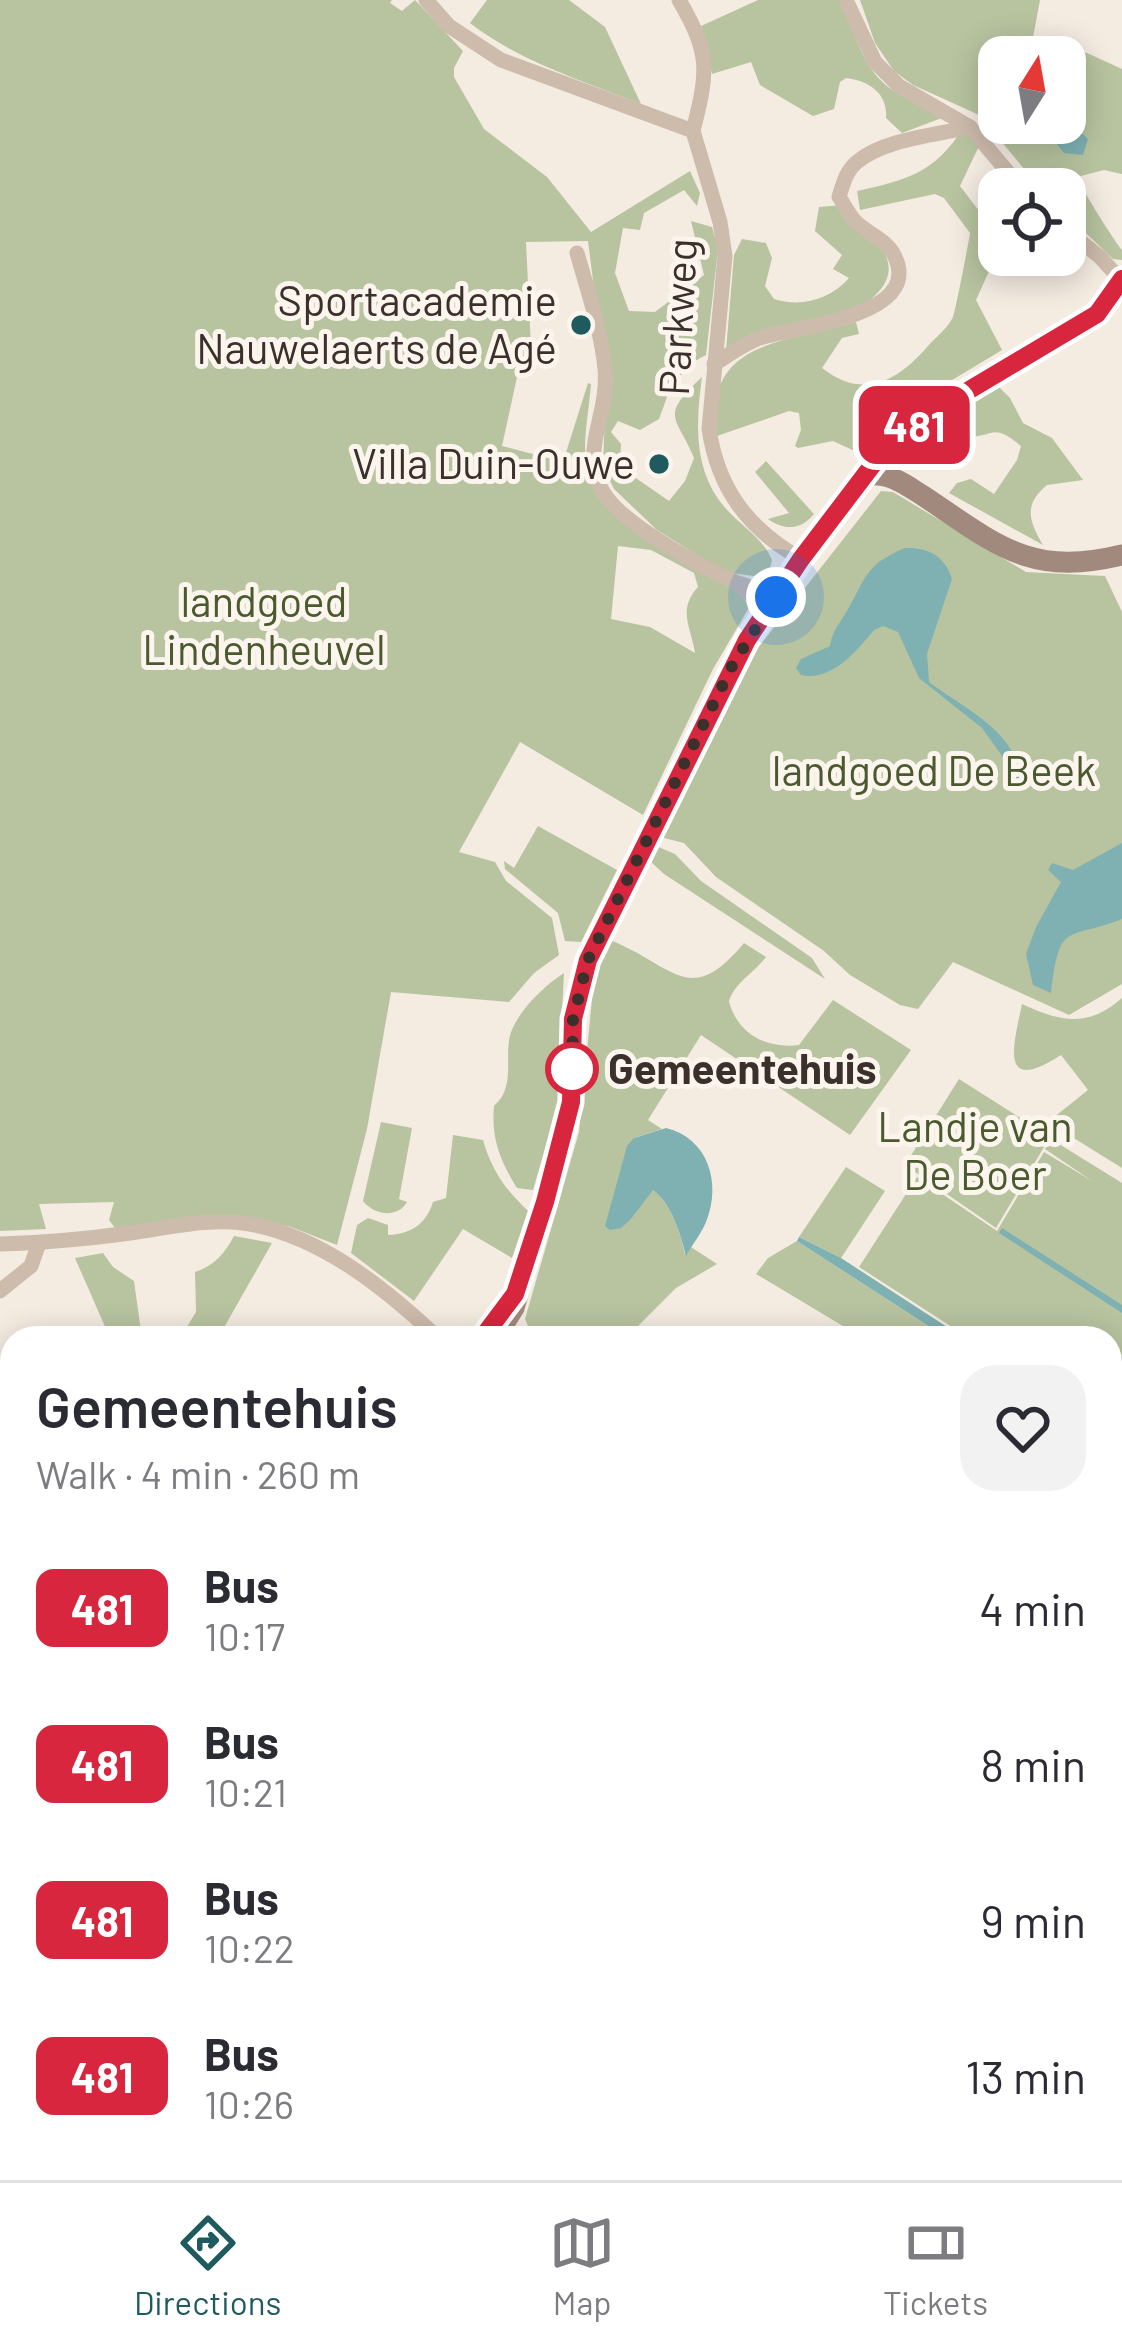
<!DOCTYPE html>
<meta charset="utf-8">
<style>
body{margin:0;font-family:Barlow,sans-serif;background:#f2f2f3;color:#2b2b33;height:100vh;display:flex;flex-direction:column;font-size:45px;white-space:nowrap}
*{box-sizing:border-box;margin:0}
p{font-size:39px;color:#7c7c81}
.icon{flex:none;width:66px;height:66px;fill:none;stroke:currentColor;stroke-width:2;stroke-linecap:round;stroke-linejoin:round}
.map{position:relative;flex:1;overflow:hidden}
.side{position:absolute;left:0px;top:1326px;width:1122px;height:855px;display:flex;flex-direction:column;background:#fff;border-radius:36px 36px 0 0;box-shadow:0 6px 30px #0003}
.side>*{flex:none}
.badge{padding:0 24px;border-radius:18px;font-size:42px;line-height:78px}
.needle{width:78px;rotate:11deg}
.fabs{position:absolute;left:978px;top:36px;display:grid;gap:24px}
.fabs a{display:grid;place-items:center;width:108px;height:108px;border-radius:24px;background:#fff;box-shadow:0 6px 30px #0003;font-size:60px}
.you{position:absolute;width:60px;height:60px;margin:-30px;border:9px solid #fff;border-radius:50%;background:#1a73e8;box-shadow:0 0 0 18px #1a73e833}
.map>.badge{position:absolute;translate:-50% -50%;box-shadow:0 0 0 6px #fff}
.round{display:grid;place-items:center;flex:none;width:126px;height:126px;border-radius:36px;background:#f2f2f3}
.overview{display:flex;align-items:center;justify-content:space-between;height:204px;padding:0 36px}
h1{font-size:57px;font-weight:600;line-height:90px}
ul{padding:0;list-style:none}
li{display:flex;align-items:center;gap:36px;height:156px;padding:0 36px}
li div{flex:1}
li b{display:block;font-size:45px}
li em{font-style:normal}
li .badge{min-width:132px;font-weight:700;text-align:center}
.tabs{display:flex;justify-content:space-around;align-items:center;height:168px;border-top:3px solid #e1e1e2;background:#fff;font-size:33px;color:#7c7c81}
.tabs a{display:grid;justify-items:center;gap:6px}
.tabs .current{color:#1f5a5e}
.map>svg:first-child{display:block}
</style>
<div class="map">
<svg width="1122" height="2180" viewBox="0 0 1122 2180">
<rect width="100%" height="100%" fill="#f4ebe1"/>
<!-- green -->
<g fill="#b8c4a0" fill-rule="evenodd">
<path d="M0,0H392L390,3L402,11L415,0L463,51L454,68V77L484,129L547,177L591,232L690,171L700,193L697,206L684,190L644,213L640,230L623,228L615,273L629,311L655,312L704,275L691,221L712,227L718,250L706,355L693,362L671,386L659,419L640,430L618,421L611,432L621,444L620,467L669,501L685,481L694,458C677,416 658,418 702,377C696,421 693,467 722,504C736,522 757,534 768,552L772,560L768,578L724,572L657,530L614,489L603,466L606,383L588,241L526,242L532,368H519L502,446L563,462L588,383L591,384C589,413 580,450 589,478C604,523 717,562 750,606L713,669L643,815L520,742L459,852L495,862L506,881L552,918L559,955L534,973L509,1002L391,992L367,1129L337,1245L291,1227L243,1217L115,1228L109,1220L114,1202L39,1204L46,1229L0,1231ZM618,546L651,550L694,573L698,587C677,610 691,627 695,653L650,627L611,619Z"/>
<path d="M487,0H569L605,27L641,104C582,80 520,62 470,23Z"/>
<path d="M758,0H841C870,74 869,86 947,116L902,133L886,118C888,94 870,81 846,78L840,82L834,109L813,116L760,85L751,62L712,74L701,26Z"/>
<path d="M860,0H1040L1032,43L1087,53L1122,69V174L1104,170L1077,177C1081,188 1115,242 1122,250V260L1113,259L1065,213V189H1041L979,115L913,85L894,71L875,43ZM999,57H1065V123H999Z"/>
<path d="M963,128L980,144L960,186L999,237V255H1009L995,258L976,300L1002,350L919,400L859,453L833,441L798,448L795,446L801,430L799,413L789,411L717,436C701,338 789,343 856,322L859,334L842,338L822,368C863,400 897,382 928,346C936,337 948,328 953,317C955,313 969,241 970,233L944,198L935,194L860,210L857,191C907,180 935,173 963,128Z"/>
<path d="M842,205C875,239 917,268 862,306L726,351L734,255L742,239L766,243L772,258L765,286L774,299C801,308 831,299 849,278L833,269L842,255L815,231L819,207Z"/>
<path d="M994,382L1010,398L1023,423L1052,438L1083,480L1047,485C1023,505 1029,521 1043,545L949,493L957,483L971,479L994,494L1017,460L1021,446C991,421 995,438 964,437L941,416Z"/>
<path d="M766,461L814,514C801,530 785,531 768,519L789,513L755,472Z"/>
<path d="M881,491L893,492L1026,572L1105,576L1122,612V984L1069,1015L953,962L918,1009L900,1005L850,975L824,951L716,877L684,843L660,837L750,658Z"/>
<path d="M538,826L617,870L581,942L565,941L558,913L505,869L504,861L514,868Z"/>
<path d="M656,846L675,854L701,881L812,958L825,979L664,874L649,860Z"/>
<path d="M610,940C675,966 689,1009 744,943L766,957C754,973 733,984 729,1002C738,1034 766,1049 799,1045L833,1000L911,1050L850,1135L701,1035L648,1120L662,1129L634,1138L631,1219L652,1189C672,1204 680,1232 685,1254L691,1247L717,1264L676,1288L626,1338H539L531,1333L525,1319L579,1132L594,979Z"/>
<path d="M564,973L557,1108L533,1190L517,1188C500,1161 491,1138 494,1106C517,1086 503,1055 511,1032C520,1009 544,986 564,973Z"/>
<path d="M1122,998V1168L1048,1122L1088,1090L1061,1055C999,1095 1013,1047 1022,1004C1061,1022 1088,1028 1122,998Z"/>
<path d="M959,1079L1050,1137L996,1228L905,1165Z"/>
<path d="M381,1122L412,1128L399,1199L407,1202C397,1219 374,1215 363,1201Z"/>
<path d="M453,1135L483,1140C492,1171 505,1189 528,1211L512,1258L463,1229L414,1301L351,1253L357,1225L368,1218L388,1225V1235C411,1234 426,1224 433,1202L446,1198Z"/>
<path d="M1051,1139L1122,1183V1437L1110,1429V1338H969L859,1267L917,1177L997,1231L1044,1152L1092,1181L1045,1149Z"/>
<path d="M846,1167L885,1191L841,1258L799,1237Z"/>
<path d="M234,1236L272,1243L218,1338H180L196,1312L195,1272C214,1266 225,1253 234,1236Z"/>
<path d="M797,1241L947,1338H863L756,1274L768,1258Z"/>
<path d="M103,1253L113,1267L134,1281L142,1338H110L75,1258Z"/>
<path d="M12,1623V1895L0,1899V1638Z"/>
<path d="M782,2169H915L909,2180H803Z"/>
</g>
<!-- water -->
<g fill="#7fb0b2">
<path d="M1049,123L1081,132L1088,139L1083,155L1064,153L1052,138Z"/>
<path d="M905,548C928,547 945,556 952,579L927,654L929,682C967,711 1026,735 1020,791L1013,771L982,728L919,678L898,632L883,626L874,630C856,652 831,682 801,675L796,668L801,659L830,646C832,631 840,623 847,611C867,576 865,565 905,548Z"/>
<path d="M1122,843V919C1065,941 1060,920 1051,993L1033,985L1026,954L1036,927L1061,882L1048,870L1052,863L1073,870Z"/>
<path d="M666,1128C708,1138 722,1183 706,1222C701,1234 692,1245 686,1256C680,1233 672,1204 653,1190L631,1219L621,1228L610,1230L605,1226L627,1146L634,1138Z"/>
<path d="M1002,1228L1122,1305V1313L999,1233Z"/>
<path d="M799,1237L841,1258L964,1338H947L797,1241Z"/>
</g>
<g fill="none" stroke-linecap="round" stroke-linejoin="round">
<!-- street -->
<g stroke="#cdbbac" stroke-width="15">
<path d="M426,0L449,26L501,60L693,131L720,222L725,256L709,429C718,489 748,529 801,559"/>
<path d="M679,0C711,55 708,71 693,131"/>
<path d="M846,0L875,62L899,86L970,127L1022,189"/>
<path d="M1065,229L1100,257L1120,279"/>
<path d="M577,253C588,292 601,329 605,369C610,420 570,463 616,508C643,534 699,566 733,581C748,587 761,589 775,597"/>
<path d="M714,364C729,355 746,342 763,337C797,327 923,316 895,257C887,239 867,234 854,220C848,213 844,204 839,197C843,184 846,171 857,162C884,139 936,135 970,127"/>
<path d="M737,583L767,609"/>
<path d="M0,1244C44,1243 86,1239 130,1233C168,1228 211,1217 250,1224C322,1237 386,1289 438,1338"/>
<path d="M0,1291L31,1266L39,1243"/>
<path d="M483,1337L484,1338"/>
<path d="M1110,1514L1117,1510L1122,1514"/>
<path d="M1110,1591L1115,1582"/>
<path d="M1110,1646L1122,1653"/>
<path d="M1110,1735L1122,1743"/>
<path d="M0,1962L12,1942"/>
<path d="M1110,2007L1122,1985"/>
<path d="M1110,2151L1122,2137"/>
<path d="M544,2169L563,2180"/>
<path d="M669,2180L674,2169"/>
<path d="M1013,2180L1019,2169"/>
<path d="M1089,2180L1096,2169"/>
</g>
<!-- secondary -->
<g stroke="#a18a7d" stroke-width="21">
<path d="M867,475C892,473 904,484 925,497C998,546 1031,577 1122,555"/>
<path d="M495,1338L514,1308L567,1123L573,1019L588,960L747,641L801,559L887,446L924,417L1097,314L1122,279"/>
<path d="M0,1621L12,1607"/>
</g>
<!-- primary -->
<g stroke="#7d675c" stroke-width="24">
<path d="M1110,2054L1122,2037"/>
<path d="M0,2103L12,2110"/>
<path d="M1110,2115L1122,2099"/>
<path d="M109,2169L134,2180"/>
<path d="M1033,2180L1039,2169"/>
<path d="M1063,2180L1070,2169"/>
</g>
</g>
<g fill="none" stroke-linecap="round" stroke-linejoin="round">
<defs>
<path id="line" d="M482,1338L515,1294L545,1202L571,1102L573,1019L588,960L747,640L801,559L887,446L924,417L1097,314L1122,279"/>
</defs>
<!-- line casing -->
<use href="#line" stroke="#fff" stroke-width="27"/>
<!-- line -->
<use href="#line" stroke="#d7263d" stroke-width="18"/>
<!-- walk -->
<path stroke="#3b302b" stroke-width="12" stroke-dasharray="0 21.6" d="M572,1069V1077L573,1019L588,960L733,664L776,597"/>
</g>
<!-- markers -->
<g fill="#1f5a5e" stroke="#fbf5ee" stroke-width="4.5">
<circle cx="581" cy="325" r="12"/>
<circle cx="659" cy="464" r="12"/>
</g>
<circle fill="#fff" stroke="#d7263d" stroke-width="6" cx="572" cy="1069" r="24"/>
<g text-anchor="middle" stroke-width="10" stroke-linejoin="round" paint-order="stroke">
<!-- poi labels -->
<g font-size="42" fill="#3b302b" stroke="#fbf5ee" text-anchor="end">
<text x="557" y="316">Sportacademie<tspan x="557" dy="48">Nauwelaerts de Agé</tspan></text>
<text x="635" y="479">Villa Duin-Ouwe</text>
</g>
<!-- street labels -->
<g font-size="42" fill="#3b302b" stroke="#fbf5ee">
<text transform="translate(678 317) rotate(-87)" y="15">Parkweg</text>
</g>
<!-- park labels -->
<g font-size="42" fill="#4a5a2e" stroke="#fbf5ee">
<text x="264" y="617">landgoed<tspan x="264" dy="48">Lindenheuvel</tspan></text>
<text x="934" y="786">landgoed De Beek</text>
<text x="975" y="1142">Landje van<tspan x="975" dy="48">De Boer</tspan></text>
</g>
<!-- stop labels -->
<g font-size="42" font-weight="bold" fill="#3b302b" stroke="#fbf5ee" text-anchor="start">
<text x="608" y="1084">Gemeentehuis</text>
</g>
</g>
</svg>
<div class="fabs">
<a><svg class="needle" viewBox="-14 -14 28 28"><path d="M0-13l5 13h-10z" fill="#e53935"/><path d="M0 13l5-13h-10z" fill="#7c7c81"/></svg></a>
<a><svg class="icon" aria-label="locate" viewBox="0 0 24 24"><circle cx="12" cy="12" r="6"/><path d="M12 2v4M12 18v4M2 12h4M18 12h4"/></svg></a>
</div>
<div class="you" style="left:776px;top:597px"></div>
<b class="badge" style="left:914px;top:425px;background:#d7263d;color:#fff">481</b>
<section class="side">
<div class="overview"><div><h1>Gemeentehuis</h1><p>Walk · 4 min · 260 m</p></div><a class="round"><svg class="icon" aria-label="heart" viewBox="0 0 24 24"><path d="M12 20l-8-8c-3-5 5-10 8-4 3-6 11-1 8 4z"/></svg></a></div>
<ul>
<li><span class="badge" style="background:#d7263d;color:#fff">481</span><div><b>Bus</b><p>10:17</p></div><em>4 min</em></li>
<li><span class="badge" style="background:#d7263d;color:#fff">481</span><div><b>Bus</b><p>10:21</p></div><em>8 min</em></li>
<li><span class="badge" style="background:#d7263d;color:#fff">481</span><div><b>Bus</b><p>10:22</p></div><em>9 min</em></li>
<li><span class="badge" style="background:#d7263d;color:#fff">481</span><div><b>Bus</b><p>10:26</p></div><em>13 min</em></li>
</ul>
</section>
</div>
<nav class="tabs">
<a class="current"><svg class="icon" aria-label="directions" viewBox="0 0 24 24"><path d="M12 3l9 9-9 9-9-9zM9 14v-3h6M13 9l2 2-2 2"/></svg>Directions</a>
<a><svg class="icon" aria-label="map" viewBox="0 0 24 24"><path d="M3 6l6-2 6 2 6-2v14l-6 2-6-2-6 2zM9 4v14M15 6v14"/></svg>Map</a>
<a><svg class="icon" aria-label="tickets" viewBox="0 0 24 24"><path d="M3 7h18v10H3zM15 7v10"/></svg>Tickets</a>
</nav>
